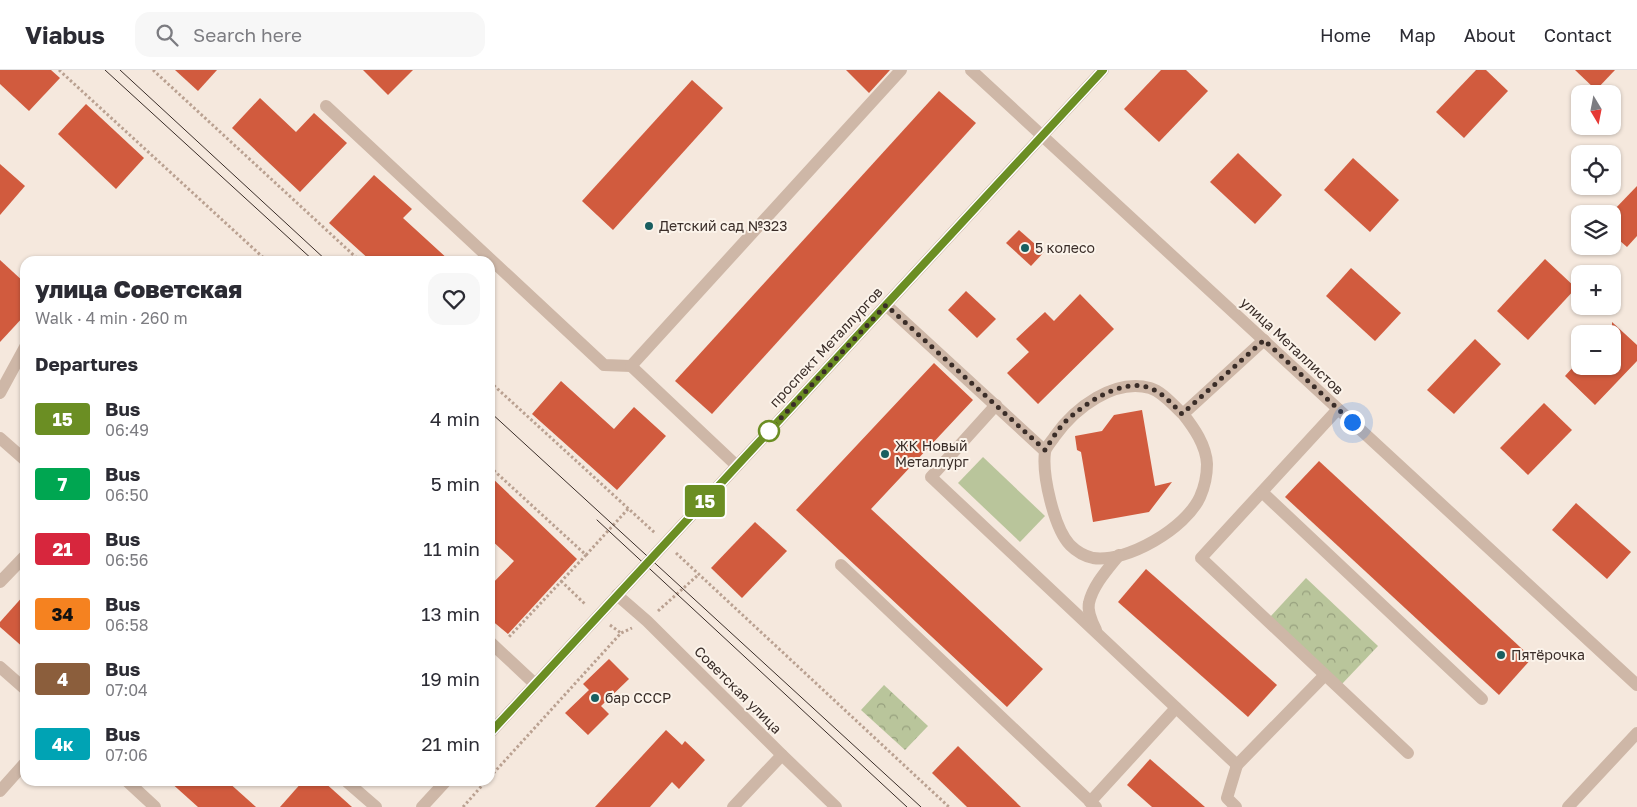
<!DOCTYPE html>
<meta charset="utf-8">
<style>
body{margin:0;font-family:"Golos Text",sans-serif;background:#f7f7f7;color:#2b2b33;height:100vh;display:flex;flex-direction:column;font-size:19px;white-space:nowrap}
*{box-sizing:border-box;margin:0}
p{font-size:16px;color:#7c7c81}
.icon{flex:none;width:28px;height:28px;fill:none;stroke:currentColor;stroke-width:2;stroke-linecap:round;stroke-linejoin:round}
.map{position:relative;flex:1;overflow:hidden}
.drawer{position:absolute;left:20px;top:186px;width:475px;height:530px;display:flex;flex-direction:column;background:#fff;border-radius:15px;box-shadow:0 1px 4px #0004}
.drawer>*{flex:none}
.badge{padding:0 10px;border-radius:4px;font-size:18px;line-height:32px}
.needle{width:32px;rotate:170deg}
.buttons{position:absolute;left:1571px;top:15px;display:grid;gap:10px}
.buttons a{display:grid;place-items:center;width:50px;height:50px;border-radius:10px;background:#fff;box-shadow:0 1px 4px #0004;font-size:25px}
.you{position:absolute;width:25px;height:25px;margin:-12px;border:4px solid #fff;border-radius:50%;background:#1a73e8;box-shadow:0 0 0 8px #1a73e833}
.map>.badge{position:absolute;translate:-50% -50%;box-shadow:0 0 0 2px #fff}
h2{padding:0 15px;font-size:19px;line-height:45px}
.round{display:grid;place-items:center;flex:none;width:52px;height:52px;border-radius:15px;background:#f7f7f7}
.summary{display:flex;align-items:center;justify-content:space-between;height:85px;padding:0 15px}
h1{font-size:24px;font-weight:800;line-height:38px}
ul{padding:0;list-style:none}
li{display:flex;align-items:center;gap:15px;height:65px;padding:0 15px}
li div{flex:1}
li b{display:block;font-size:19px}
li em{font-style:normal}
li .badge{min-width:55px;font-weight:700;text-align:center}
header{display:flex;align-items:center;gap:30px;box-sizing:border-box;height:70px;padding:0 25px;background:#fff;border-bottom:1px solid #e1e1e2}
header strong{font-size:24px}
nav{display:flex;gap:28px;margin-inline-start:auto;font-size:18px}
.search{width:350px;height:45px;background:#f7f7f7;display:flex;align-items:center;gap:12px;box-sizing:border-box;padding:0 18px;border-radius:15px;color:#7c7c81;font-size:19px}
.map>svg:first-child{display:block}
</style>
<header>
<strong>Viabus</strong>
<div class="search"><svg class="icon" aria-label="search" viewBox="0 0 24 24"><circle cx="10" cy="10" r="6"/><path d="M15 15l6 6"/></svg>Search here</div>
<nav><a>Home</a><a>Map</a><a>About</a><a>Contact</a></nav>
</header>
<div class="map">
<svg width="1637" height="737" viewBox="0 0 1637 737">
<defs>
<pattern id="park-crowns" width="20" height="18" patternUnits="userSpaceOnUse" patternTransform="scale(1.25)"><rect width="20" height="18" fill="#b9c59b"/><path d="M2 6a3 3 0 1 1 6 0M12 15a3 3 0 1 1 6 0" fill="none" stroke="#97a07e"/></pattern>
</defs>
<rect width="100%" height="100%" fill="#f5e8dd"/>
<!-- green -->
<path fill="#b9c59b" d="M983,387L1045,446L1020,472L958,413Z"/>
<!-- park -->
<g fill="url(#park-crowns)">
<path d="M1306,508L1378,576L1341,615L1269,548Z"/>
<path d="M884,615L928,656L905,680L861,640Z"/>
</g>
<!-- building -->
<g fill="#d15b3e">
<path d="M0,0H51L60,8L29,41L0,14Z"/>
<path d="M175,0H217L198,21Z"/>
<path d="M363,0H413L388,25Z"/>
<path d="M846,0H890L869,23Z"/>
<path d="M1161,0H1186L1208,21L1159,72L1124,39Z"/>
<path d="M1476,0H1486L1508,21L1464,68L1436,42Z"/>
<path d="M1575,0H1615L1596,20Z"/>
<path d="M692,10L723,38L613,160L582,131Z"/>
<path d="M939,21L976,53L712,344L675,311Z"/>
<path d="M260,28L296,62L314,43L347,73L300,122L232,58Z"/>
<path d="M86,34L144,88L116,119L58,64Z"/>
<path d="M1238,83L1282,125L1255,154L1210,112Z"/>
<path d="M1353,88L1399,130L1370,162L1324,120Z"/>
<path d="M0,94L25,116L0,145Z"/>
<path d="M374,105L412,139L403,148L450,191H371L329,153Z"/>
<path d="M1637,116V166L1627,177L1612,164V142Z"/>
<path d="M1019,160L1044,182L1031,196L1006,173Z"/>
<path d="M1545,189L1576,218L1528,270L1497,241Z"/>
<path d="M0,190L25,213V245L0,272Z"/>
<path d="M1351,198L1401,243L1375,271L1326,226Z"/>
<path d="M966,221L996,249L977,268L948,240Z"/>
<path d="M1080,224L1114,259L1038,334L1007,303L1029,282L1016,269L1045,242L1054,251Z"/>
<path d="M1612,252L1637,275V291L1595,335L1565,306L1574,296H1612Z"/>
<path d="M1475,269L1501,294L1454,344L1427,320Z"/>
<path d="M934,293L973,330L871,439L1043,599L1007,637L796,440Z"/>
<path d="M561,311L614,359L634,337L666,366L617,420L532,344Z"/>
<path d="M1544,333L1572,360L1528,405L1500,378Z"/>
<path d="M1142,340L1155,416L1172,412L1149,442L1093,452L1081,382L1077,380L1075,366L1102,361L1114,345Z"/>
<path d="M1319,391L1532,588L1499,625L1285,427Z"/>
<path d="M490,406L577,489L508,564L490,549V516L514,491L490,469Z"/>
<path d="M1576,433L1631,482L1607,509L1552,460Z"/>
<path d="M755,452L787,481L742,528L711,498Z"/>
<path d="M1146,499L1277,615L1248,647L1118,532Z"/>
<path d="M25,524V579L0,557V552Z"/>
<path d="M609,589L629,609L601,636L609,644L588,665L565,643L589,620L583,614Z"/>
<path d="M666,660L682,675L685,671L705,690L679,719L672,712L650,737H595Z"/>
<path d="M958,676L1021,737H967L932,703Z"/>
<path d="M1150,689L1205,737H1152L1127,715Z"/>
<path d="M169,711H227L256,737H198Z"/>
<path d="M303,711H323L352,737H280Z"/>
</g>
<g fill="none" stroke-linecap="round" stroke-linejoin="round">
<!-- path -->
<g stroke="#baa191" stroke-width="3" stroke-dasharray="2.5 2.5" stroke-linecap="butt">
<path d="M59,0L267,191"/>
<path d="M153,0L360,191"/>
<path d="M490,312L655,463"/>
<path d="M490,397L586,485L508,568"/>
<path d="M676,483L949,737"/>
<path d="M586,485L628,439"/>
<path d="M561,511L586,535"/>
<path d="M658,541L698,505"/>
<path d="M610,555L621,563"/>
<path d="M490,707L621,563L632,558"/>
<path d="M463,737L486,711"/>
</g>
<!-- minor -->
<g stroke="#ceb7a7" stroke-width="12">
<path d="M971,0L1637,615"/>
<path d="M326,36L604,295L631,296L737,396"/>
<path d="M886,235L1045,381"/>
<path d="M631,296L901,0"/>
<path d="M0,323L25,277"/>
<path d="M996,335L931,407L1237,695L1325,605"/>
<path d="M1338,339L1201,488L1408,683"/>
<path d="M1183,344C1173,335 1163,322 1150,318C1114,308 1075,338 1055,366C1052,371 1046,377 1045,382C1042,405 1054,458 1070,475C1077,482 1084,486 1093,488C1127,493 1186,458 1200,427C1204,418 1207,404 1207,394C1206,375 1194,358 1183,344L1264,270"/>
<path d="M0,368L25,390"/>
<path d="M1262,422L1482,629"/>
<path d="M841,495L1096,737"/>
<path d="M0,512L25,486"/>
<path d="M617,525L647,551L782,685L836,737"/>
<path d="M1096,560C1092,552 1087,541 1089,533C1093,515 1108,499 1119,485"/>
<path d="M490,572L535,614"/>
<path d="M0,597L25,619"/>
<path d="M490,663L1103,0"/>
<path d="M127,711L155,737"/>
<path d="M346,711L376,737"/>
<path d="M0,721L25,693"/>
<path d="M1090,732L1176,638"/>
<path d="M422,737L446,711"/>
<path d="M733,737L782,685"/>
<path d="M1236,737L1227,728L1237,695"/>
<path d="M1568,737L1637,663"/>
</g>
<!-- tram -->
<g stroke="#3a2d28" stroke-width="1">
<path d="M105,0L314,191"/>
<path d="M120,0L327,191"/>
<path d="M490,342L921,737"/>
<path d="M597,450L907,737"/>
</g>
</g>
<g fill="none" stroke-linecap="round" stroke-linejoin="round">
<defs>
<path id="line" d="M490,663L1103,0"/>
</defs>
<!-- line casing -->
<use href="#line" stroke="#fff" stroke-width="11"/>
<!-- line -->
<use href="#line" stroke="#6b8e23" stroke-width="8"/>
<!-- walk -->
<path stroke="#3a2d28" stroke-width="5" stroke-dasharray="0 9" d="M769,361L886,235L1045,380C1051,371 1057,360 1065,352C1085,333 1124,306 1152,319C1164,324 1173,335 1182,344L1264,270L1352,352"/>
</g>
<!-- markers -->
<g fill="#195e60" stroke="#fbf3ea" stroke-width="2">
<circle cx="649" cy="156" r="5"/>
<circle cx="1025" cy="178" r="5"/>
<circle cx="885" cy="384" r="5"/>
<circle cx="1501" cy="585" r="5"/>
<circle cx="595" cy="628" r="5"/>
</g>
<circle fill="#fff" stroke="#6b8e23" stroke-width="2.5" cx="769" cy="361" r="10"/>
<g text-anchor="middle" stroke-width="4" stroke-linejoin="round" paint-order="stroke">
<!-- poi labels -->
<g font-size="14" fill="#3a2d28" stroke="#fbf3ea" text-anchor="start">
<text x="659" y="161">Детский сад №323</text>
<text x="1035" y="183">5 колесо</text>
<text x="895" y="381">ЖК Новый<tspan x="895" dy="16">Металлург</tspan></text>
<text x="1511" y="590">Пятёрочка</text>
<text x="605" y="633">бар СССР</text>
</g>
<!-- street labels -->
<g font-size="14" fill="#3a2d28" stroke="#fbf3ea">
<text transform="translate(1292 276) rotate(43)" y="5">улица Металлистов</text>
<text transform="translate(826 277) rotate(-47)" y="5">проспект Металлургов</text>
<text transform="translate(738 620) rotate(45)" y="5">Советская улица</text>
</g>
</g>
</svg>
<div class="buttons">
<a><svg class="needle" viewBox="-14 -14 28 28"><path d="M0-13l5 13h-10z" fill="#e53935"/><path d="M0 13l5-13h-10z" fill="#7c7c81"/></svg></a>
<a><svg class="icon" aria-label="locate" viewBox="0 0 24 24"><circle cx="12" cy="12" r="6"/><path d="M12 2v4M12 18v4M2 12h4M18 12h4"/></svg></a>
<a><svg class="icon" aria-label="layers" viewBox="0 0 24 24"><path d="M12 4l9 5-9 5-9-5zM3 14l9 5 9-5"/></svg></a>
<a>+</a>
<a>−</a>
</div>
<div class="you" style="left:1352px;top:352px"></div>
<b class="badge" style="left:705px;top:431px;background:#6b8e23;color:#fff">15</b>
<section class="drawer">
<div class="summary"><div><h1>улица Советская</h1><p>Walk · 4 min · 260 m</p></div><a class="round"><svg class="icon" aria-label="heart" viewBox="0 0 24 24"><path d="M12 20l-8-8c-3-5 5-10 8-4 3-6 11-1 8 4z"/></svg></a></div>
<h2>Departures</h2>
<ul>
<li><span class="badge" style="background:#6b8e23;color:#fff">15</span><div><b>Bus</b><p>06:49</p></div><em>4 min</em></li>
<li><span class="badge" style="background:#00a651;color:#fff">7</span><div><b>Bus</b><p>06:50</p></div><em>5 min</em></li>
<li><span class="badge" style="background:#d7263d;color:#fff">21</span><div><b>Bus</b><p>06:56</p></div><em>11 min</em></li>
<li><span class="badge" style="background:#f58220;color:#111">34</span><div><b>Bus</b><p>06:58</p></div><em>13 min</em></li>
<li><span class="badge" style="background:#8b5e3c;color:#fff">4</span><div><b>Bus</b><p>07:04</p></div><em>19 min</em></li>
<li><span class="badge" style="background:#00a3b4;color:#fff">4к</span><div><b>Bus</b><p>07:06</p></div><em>21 min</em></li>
</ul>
</section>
</div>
